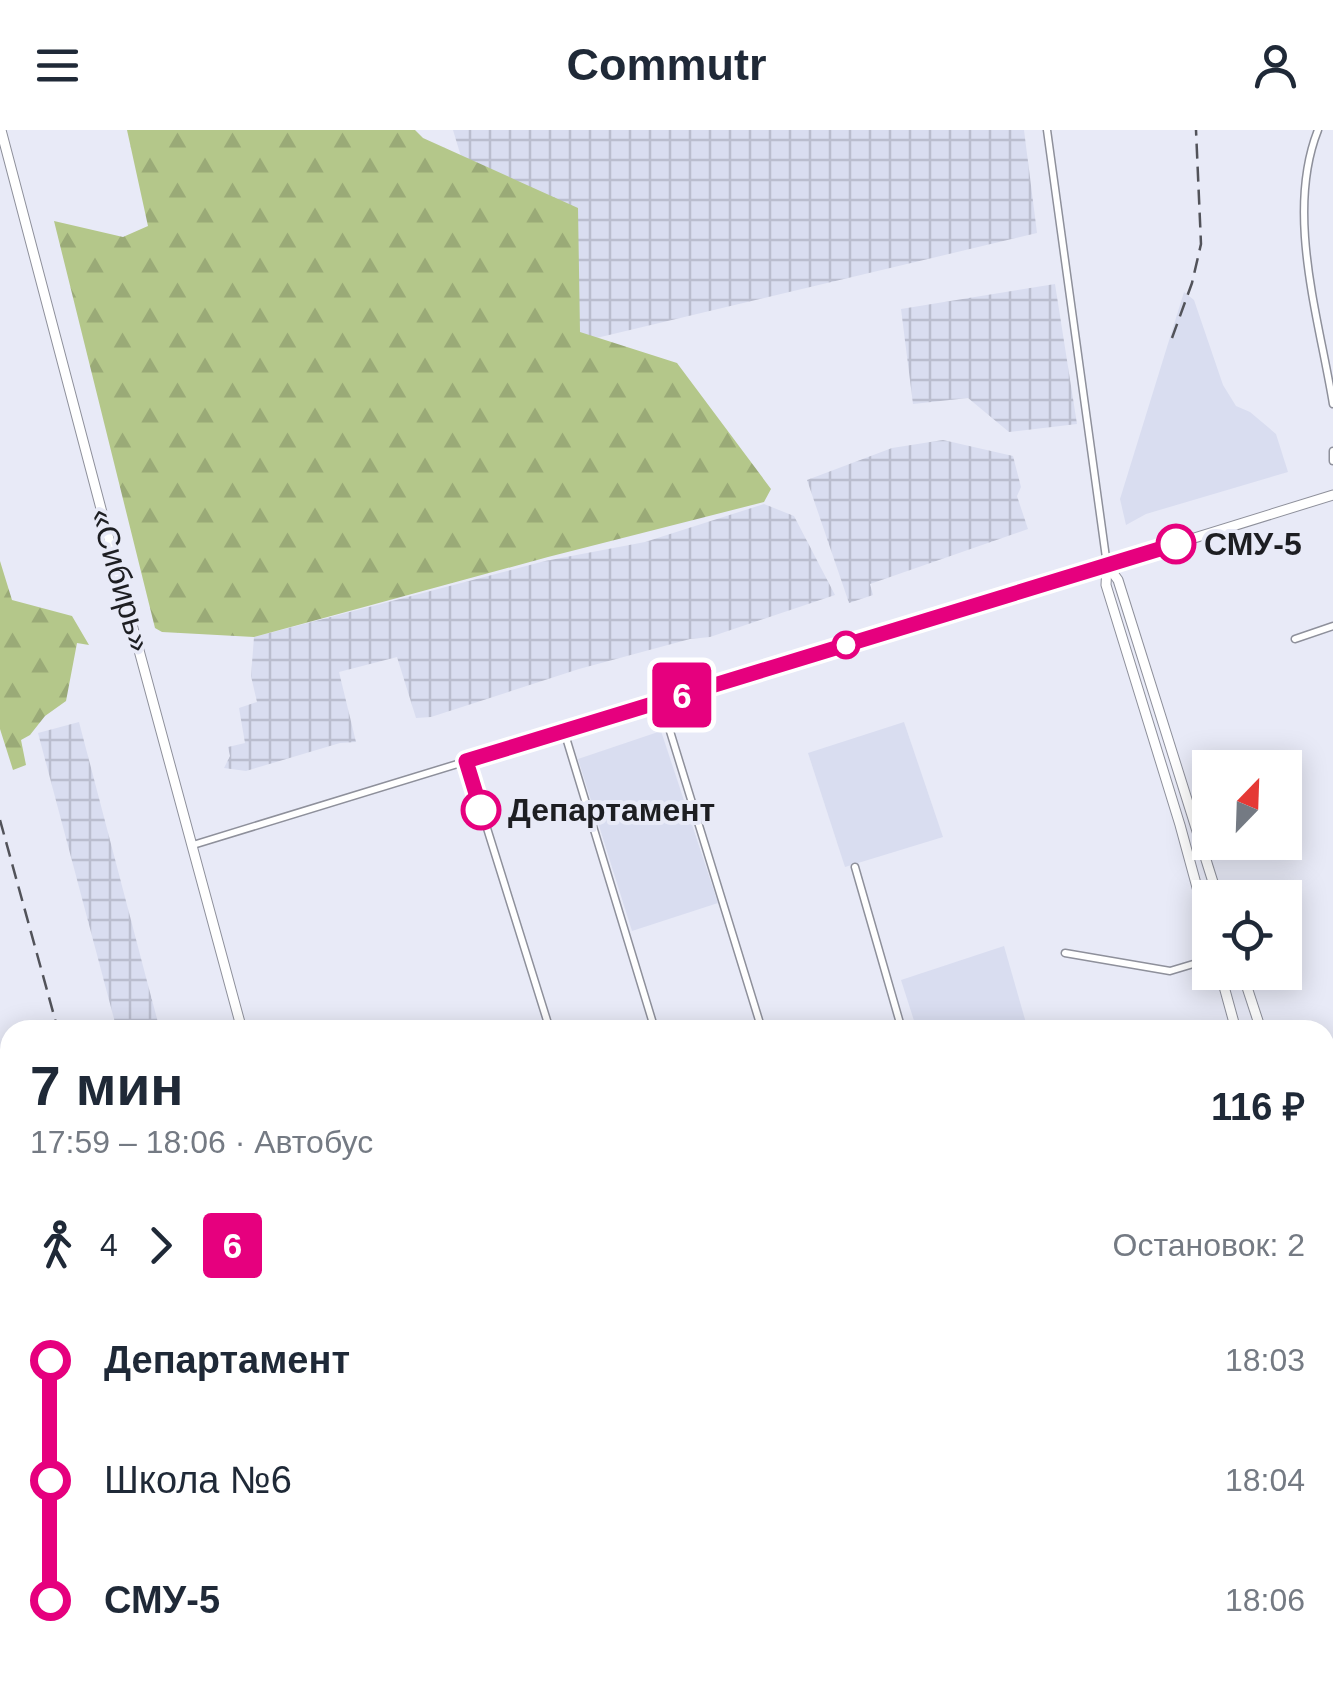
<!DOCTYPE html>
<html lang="ru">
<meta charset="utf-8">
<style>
body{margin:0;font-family:Helvetica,sans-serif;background:#f6f6f7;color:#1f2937;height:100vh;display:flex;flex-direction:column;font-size:38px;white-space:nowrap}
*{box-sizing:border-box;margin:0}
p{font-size:32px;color:#747a83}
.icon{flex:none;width:55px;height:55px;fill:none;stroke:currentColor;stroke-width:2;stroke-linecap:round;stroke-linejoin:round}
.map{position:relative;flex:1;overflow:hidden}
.drawer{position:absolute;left:0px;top:890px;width:1335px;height:662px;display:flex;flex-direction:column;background:#fff;border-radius:30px 30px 0 0;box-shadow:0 5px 25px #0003}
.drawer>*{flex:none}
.badge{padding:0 20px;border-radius:8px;font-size:35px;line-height:65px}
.needle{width:65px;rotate:23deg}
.fabs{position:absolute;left:1192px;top:620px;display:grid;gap:20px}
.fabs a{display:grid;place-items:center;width:110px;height:110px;border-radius:0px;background:#fff;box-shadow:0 5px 25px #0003;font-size:50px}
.map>.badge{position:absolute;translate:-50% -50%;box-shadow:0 0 0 5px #fff}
.legs{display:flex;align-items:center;gap:15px;height:110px;padding:0 30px;font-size:32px}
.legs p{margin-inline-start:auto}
.head{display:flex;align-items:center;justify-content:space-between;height:170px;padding:0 30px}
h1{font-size:55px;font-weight:700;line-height:75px}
ul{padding:0 30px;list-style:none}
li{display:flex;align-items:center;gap:35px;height:120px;font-size:38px}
li i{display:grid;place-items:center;width:15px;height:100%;margin:0 12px;background:currentColor}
li i::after{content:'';width:25px;height:25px;margin:-12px;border:8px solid;border-radius:50%;background:#fff}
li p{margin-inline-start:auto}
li:first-child i{background:linear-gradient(#0000 50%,currentColor 0)}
li:last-child i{background:linear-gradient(currentColor 50%,#0000 0)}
header{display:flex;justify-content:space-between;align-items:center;height:130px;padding:0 30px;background:#fff;font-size:45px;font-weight:700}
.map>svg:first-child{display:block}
</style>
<header><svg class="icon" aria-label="menu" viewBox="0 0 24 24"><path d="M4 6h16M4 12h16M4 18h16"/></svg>Commutr<svg class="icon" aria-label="person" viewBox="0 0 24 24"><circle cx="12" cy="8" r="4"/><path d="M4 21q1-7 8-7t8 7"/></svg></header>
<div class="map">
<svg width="1333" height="1551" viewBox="0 0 1333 1551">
<defs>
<pattern id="industrial-grid" width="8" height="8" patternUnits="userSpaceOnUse" patternTransform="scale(2.5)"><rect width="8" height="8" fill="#d9ddf0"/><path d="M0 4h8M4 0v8" fill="none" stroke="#babdce"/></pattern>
<pattern id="forest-firs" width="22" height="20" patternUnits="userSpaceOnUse" patternTransform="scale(2.5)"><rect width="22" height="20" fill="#b4c78a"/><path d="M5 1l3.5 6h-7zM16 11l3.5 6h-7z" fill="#9aaa77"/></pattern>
</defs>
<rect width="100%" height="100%" fill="#e8eaf7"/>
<!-- built -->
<g fill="#d9ddf0">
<path d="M1184,162L1194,170L1223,255L1236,276L1250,282L1276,304L1288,342L1146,384L1126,395L1120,369Z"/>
<path d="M904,592L943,707L845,737L808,623Z"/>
<path d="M661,601L718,773L632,801L578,629Z"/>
<path d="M1004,816L1028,900H917L901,850Z"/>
<path d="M1325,1500L1333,1501V1551H1223L1220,1543L1325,1542Z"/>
</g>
<!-- industrial -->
<g fill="url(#industrial-grid)">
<path d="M453,0H1024L1037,103L521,226Z"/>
<path d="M1055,154L1077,294L1009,302L968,268L913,274L901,179Z"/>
<path d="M943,310L1013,326L1021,357L1017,366L1028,399L870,454L873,465L849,473L807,350L892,318Z"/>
<path d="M764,374L794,386L835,465L710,507L690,509L579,539L431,587L416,588L397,527L339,542L356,612L340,613L246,641L224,638L230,626L228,617L245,613L239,578L257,572L251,546L254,507L545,431L645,412Z"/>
<path d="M79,592L148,855L160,900H117L38,603Z"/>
</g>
<!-- forest -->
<g fill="url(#forest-firs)">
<path d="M127,0H415L423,8L578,78L580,202L677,233L771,359L764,372L548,427L254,507L162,502L155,498L54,91L123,107L148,96Z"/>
<path d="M0,431L12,470L72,486L89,515L77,513L66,571L45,586L30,605L21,610L26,635L13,640L0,599Z"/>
</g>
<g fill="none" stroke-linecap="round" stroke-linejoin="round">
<defs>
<g id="minor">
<path d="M1318,0C1285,83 1319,188 1333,274"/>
<path d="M1333,321V331"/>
<path d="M1295,509L1333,496"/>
<path d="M661,572L762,900"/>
<path d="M564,601L655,900"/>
<path d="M466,631L550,900"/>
<path d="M193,715L1107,435L1047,0"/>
<path d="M855,737L902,900"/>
<path d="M1065,823L1170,841L1210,829"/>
<path d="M1325,1222L1333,1220"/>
<path d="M0,1256L10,1295"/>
<path d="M0,1341L10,1337"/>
<path d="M1333,1369L1327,1370V1445H1333"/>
<path d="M1325,1487L1333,1496"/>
<path d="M70,1542L74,1551"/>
<path d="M461,1542L464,1551"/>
<path d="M1080,1542L1082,1551"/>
<path d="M782,1551L785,1542"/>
</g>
<g id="major">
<path d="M1,0C79,301 160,600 242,900"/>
<path d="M1107,435L1106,455L1180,695L1210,805"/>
<path d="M1107,435L1118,450L1218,768"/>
<path d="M1107,435L1333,365"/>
<path d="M1220,842L1236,900"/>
<path d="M1242,842L1261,900"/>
<path d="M1325,934L1333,931"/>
<path d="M1325,1123L1333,1147"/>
<path d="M1325,1168L1333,1192"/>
<path d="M412,1542L414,1551"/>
</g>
</defs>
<!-- minor casing -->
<use href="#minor" stroke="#8e909b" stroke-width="9"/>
<!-- major casing -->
<use href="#major" stroke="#8e909b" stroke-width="11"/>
<!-- minor -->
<use href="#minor" stroke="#fff" stroke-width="6"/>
<!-- major -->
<use href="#major" stroke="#fff" stroke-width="9"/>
<!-- tram -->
<g stroke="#52535a" stroke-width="2.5">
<path d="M1325,1212L1333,1210"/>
<path d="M447,1542L450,1551"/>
</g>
<!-- rail -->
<g stroke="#52535a" stroke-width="2.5" stroke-dasharray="15 8" stroke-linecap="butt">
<path d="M1172,208L1192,153L1201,114L1196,0"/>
<path d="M0,690L58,900"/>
<path d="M231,1542L233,1551"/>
</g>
</g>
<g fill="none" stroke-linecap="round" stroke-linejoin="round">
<defs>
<path id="line-1" d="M481,680L466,631L1176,414"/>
</defs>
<!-- line-1 casing -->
<use href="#line-1" stroke="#fff" stroke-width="22"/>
<!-- line-1 -->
<use href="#line-1" stroke="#e6007e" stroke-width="15"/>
</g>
<!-- markers -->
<g fill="#fff" stroke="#e6007e" stroke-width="5">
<circle cx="1176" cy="414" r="18"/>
<circle cx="846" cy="515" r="12"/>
<circle cx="481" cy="680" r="18"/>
</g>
<g text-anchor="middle" stroke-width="8" stroke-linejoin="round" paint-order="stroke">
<!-- stop labels -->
<g font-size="32" font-weight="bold" fill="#1d1e22" stroke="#e8eaf7" text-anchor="start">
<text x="1204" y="425">СМУ-5</text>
<text x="508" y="691">Департамент</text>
</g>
<!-- street labels -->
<g font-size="32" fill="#1d1e22" stroke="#e8eaf7">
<text transform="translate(121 450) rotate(74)" y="11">«Сибирь»</text>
</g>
</g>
</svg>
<div class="fabs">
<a><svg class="needle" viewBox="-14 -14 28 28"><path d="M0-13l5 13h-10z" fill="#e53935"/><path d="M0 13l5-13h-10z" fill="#747a83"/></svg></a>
<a><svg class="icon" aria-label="locate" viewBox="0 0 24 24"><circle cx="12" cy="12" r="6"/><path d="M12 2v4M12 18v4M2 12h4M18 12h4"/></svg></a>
</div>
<b class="badge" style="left:682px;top:565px;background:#e6007e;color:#fff">6</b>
<section class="drawer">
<div class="head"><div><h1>7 мин</h1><p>17:59 – 18:06 · Автобус</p></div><b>116 ₽</b></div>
<div class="legs"><svg class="icon" aria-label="walk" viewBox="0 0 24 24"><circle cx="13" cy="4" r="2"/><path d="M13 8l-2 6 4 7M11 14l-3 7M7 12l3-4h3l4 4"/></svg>4<svg class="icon" aria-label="forward" viewBox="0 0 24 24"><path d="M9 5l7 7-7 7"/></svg><b class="badge" style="background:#e6007e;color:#fff">6</b><p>Остановок: 2</p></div>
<ul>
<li><i style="color:#e6007e"></i><b>Департамент</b><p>18:03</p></li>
<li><i style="color:#e6007e"></i><span>Школа №6</span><p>18:04</p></li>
<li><i style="color:#e6007e"></i><b>СМУ-5</b><p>18:06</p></li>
</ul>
</section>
</div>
